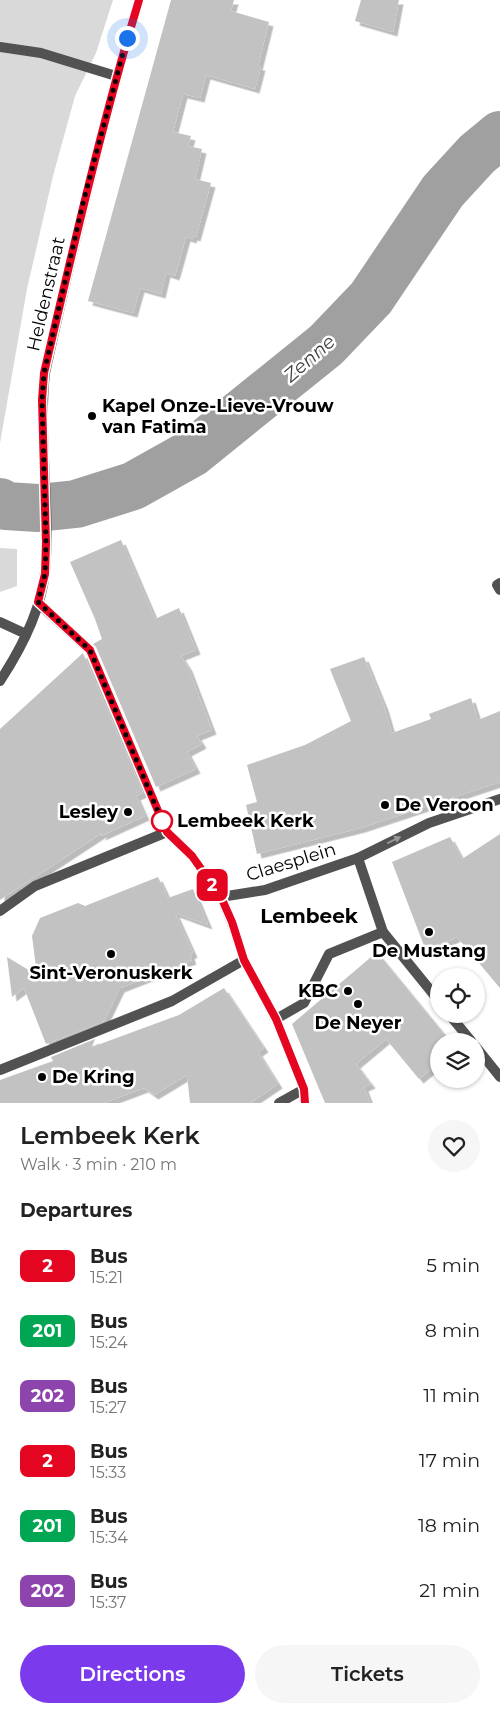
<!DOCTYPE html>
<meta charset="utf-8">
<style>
body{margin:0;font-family:Montserrat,sans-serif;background:#f6f6f6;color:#222;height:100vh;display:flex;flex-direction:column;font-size:19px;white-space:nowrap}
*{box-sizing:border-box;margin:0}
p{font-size:16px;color:#767676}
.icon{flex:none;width:28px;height:28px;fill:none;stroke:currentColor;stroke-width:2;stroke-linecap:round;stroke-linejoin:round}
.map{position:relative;height:1103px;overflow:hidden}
.sheet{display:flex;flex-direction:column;background:#fff;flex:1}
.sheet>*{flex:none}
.badge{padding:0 10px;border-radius:8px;font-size:18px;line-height:32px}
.tools{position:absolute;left:430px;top:968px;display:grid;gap:10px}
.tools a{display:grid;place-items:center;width:55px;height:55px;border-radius:50%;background:#fff;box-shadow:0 1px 4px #0004;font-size:25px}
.you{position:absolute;width:25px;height:25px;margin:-12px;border:4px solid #fff;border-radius:50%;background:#1a73e8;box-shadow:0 0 0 8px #1a73e833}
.map>.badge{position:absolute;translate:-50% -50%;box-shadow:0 0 0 2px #fff}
h2{padding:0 20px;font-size:19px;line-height:45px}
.round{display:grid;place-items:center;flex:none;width:52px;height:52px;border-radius:26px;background:#f6f6f6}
.summary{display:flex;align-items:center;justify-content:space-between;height:85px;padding:0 20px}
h1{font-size:24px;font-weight:600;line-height:38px}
.primary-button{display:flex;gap:10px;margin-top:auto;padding:10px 20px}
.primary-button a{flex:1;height:58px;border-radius:30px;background:#7c3aed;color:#fff;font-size:20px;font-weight:600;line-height:58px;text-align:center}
.primary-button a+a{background:#f6f6f6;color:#222}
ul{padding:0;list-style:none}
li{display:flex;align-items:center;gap:15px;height:65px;padding:0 20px}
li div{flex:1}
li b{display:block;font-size:19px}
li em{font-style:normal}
li .badge{min-width:55px;font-weight:700;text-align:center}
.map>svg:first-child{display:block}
</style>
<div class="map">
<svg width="500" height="1103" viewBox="0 0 500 1103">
<defs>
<filter id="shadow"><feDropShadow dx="4.5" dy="4.5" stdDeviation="0" flood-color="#0004"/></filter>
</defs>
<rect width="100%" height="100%" fill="#fff"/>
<!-- green -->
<g fill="#d9d9d9">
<path d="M0,0H113L96,53L75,96L53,176L27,289L0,443Z"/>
<path d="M0,548L17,549V586L0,592Z"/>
</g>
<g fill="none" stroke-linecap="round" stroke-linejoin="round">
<!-- river -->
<path stroke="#a0a0a0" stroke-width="48" d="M0,502L6,506L38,508L76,504L133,486L192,453L326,345L371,298L443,191L477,154L500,135"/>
</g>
<!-- building -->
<g fill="#c2c2c2" filter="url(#shadow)">
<path d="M171,0H234L231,11L269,22L258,66H261L255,89L206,75L200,98L183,94L173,132L191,136L188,146L202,149L195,179L211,183L196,237L193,236L192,239L186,237L175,276L166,273L161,294L140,288L133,313L88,301Z"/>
<path d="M361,0H399L393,32L355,21Z"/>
<path d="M121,540L155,619L179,608L196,650L181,656L188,667L212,730L197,736L202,744L187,752L196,769L156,787L96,647L93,644L102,639L95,619L70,562Z"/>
<path d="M83,653L143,793L136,796L145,816L101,836L102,833L0,900V729Z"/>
<path d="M364,657L384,706L392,733L431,719L429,714L471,698L478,720L500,711V782L361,828L257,854L246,805L257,802L247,765L305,745L351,721L330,669Z"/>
<path d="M500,834V988L457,937L426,951L392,862L450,837L462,859Z"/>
<path d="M158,877L168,898L193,889L208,925L175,913L193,953L190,955L192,960L120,988L104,1021L46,1044L24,988L12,997L7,957L37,975L32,936L40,918L78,903L85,906Z"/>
<path d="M377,952L450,1041H439V1063L419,1079L386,1039L356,1064L371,1084L364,1087L370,1103H325L292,1024Z"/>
<path d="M224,988L264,1048L258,1052L278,1084L250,1103H190L187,1075L154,1095L144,1088L104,1103H0V1080L53,1061L51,1057L95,1039L92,1047L179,1015Z"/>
</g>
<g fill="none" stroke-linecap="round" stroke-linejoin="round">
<!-- lane -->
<g stroke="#525252" stroke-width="10">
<path d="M0,47L41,53L116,76"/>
<path d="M500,583L497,585L500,590"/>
<path d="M0,622L26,634"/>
</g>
<!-- street -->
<g stroke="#525252" stroke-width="10">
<path d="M38,603L90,650L167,832L192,856L221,897L232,923L244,960L276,1019L304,1089L305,1103"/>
<path d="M0,681C21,649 41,611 45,572C51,506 38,439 45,373C73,248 102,123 139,0"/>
<path d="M358,858L383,932L439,1001"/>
<path d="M221,897L265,890L358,858L429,823L500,799"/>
<path d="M0,911L35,886L167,832"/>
<path d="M449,1014L471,1041"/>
<path d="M276,1019L304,1003L329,954L383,932"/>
<path d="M476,1047L500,1077"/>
<path d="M0,1070L172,1001L244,960"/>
<path d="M279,1103L304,1089"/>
</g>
</g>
<!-- one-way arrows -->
<defs><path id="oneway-solid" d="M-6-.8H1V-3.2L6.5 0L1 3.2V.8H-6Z" transform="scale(1.25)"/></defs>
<use fill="#979797" href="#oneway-solid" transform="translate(394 840) rotate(-26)"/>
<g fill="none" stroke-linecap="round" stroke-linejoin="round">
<defs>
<path id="line" d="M139,0C102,123 73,248 44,373L42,400L46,543L45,574L38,602L90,650L167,832L192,856L221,897L232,922L244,960L276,1019L304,1089L305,1103"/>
</defs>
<!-- line casing -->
<use href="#line" stroke="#fff" stroke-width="11"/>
<!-- line -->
<use href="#line" stroke="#e40521" stroke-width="8"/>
<!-- walk -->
<path stroke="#000" stroke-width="5" stroke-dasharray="0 9" d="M127,38L83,203L44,373L42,400L46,543L45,574L38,602L90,650L162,821"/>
</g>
<!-- markers -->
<g fill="#000" stroke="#fff" stroke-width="2">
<circle cx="92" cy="416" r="5"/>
<circle cx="385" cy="805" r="5"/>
<circle cx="128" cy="812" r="5"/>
<circle cx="429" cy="932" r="5"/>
<circle cx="111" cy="954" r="5"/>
<circle cx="348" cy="991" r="5"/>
<circle cx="358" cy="1004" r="5"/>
<circle cx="42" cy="1077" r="5"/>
</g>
<circle fill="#fff" stroke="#e40521" stroke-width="2.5" cx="162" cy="821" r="10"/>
<g text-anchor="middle" stroke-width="5" stroke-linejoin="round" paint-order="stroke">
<!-- street labels -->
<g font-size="18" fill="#000" stroke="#fff">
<text transform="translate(46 294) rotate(-77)" y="6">Heldenstraat</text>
<text transform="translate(291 862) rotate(-17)" y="6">Claesplein</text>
</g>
<!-- poi labels -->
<g font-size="18" font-weight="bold" fill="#000" stroke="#fff" text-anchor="start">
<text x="102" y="412">Kapel Onze-Lieve-Vrouw<tspan x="102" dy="21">van Fatima</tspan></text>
<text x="395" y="811">De Veroon</text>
<text x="118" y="818" text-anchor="end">Lesley</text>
<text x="429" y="957" text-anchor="middle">De Mustang</text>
<text x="111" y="979" text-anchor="middle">Sint-Veronuskerk</text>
<text x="338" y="997" text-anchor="end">KBC</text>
<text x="358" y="1029" text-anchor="middle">De Neyer</text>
<text x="52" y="1083">De Kring</text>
</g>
<!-- stop labels -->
<g font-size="18" font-weight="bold" fill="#000" stroke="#fff" text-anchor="start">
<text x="177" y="827">Lembeek Kerk</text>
</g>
<!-- water labels -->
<g font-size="19" font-style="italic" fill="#414141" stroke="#fff">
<text transform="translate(309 358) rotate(-41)" y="7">Zenne</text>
</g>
<!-- quarter labels -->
<g font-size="20" font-weight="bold" fill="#000" stroke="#fff">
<text x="309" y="923">Lembeek</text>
</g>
</g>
</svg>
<div class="tools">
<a><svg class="icon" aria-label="locate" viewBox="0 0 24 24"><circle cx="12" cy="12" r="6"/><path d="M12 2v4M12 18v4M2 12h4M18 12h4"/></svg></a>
<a><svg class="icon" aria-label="layers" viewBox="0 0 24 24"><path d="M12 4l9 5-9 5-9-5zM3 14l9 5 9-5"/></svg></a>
</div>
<div class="you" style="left:127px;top:38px"></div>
<b class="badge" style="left:212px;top:885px;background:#e40521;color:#fff">2</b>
</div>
<section class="sheet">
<div class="summary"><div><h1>Lembeek Kerk</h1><p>Walk · 3 min · 210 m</p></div><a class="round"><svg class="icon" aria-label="heart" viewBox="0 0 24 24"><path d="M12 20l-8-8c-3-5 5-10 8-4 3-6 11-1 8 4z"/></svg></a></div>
<h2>Departures</h2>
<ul>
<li><span class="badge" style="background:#e40521;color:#fff">2</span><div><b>Bus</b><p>15:21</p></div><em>5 min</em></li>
<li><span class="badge" style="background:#00a651;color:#fff">201</span><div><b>Bus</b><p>15:24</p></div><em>8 min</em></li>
<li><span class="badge" style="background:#8e44ad;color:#fff">202</span><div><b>Bus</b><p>15:27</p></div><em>11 min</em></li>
<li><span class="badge" style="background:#e40521;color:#fff">2</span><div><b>Bus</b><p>15:33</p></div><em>17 min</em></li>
<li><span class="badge" style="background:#00a651;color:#fff">201</span><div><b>Bus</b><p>15:34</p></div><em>18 min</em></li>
<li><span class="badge" style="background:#8e44ad;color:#fff">202</span><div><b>Bus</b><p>15:37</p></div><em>21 min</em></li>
</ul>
<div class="primary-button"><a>Directions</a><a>Tickets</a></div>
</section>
